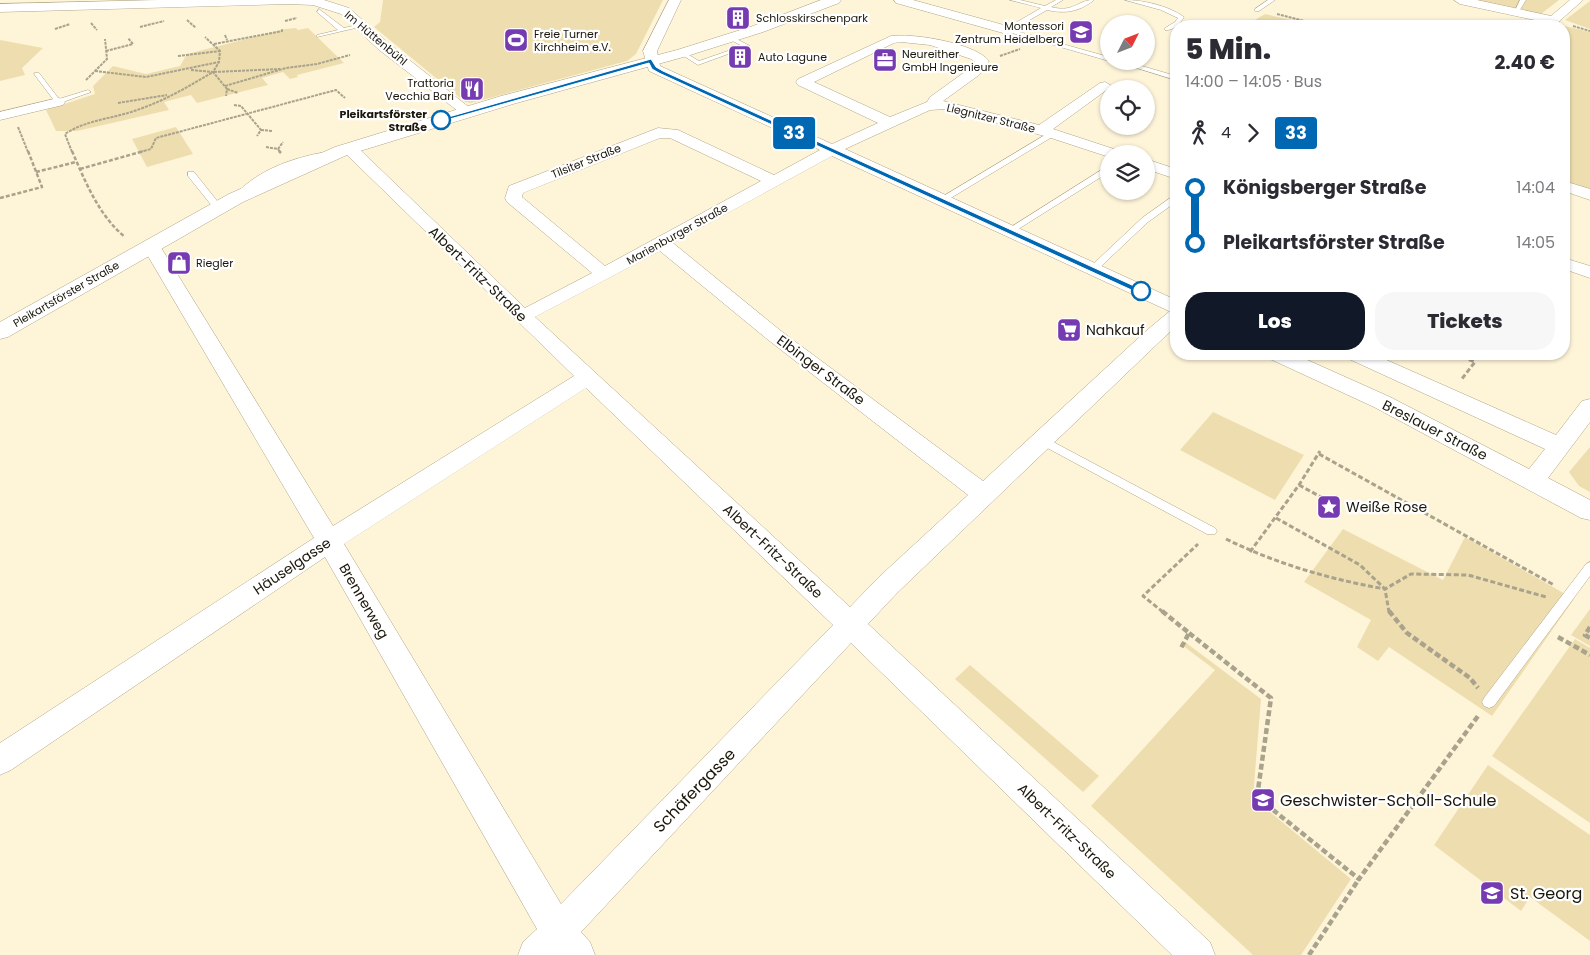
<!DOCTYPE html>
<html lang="de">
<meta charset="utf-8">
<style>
body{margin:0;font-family:Poppins,sans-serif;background:#f7f7f7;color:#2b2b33;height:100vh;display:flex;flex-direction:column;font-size:19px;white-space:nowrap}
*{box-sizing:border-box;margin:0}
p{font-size:16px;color:#7c7c81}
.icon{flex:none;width:28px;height:28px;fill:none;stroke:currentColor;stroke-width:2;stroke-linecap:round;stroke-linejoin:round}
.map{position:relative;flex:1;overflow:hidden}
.side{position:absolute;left:1170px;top:20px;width:400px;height:340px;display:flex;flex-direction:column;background:#fff;border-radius:20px;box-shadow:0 1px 4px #0004}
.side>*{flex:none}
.badge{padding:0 10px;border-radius:4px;font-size:18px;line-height:32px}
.needle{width:32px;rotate:48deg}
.tools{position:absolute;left:1100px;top:15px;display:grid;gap:10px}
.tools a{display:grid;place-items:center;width:55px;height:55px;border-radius:50%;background:#fff;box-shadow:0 1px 4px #0004;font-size:25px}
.map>.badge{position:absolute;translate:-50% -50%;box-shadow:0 0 0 2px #fff}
.legs{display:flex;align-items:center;gap:8px;height:55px;padding:0 15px;font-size:16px}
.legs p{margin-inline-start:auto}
.overview{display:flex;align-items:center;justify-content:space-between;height:85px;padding:0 15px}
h1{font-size:28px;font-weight:800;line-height:38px}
.cta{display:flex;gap:10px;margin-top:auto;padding:10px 15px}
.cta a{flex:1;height:58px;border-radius:20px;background:#111827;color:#fff;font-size:20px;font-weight:800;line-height:58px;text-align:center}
.cta a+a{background:#f7f7f7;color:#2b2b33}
ul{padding:0 15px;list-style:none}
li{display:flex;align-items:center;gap:18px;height:55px;font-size:19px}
li i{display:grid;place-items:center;width:8px;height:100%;margin:0 6px;background:currentColor}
li i::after{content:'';width:12px;height:12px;margin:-6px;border:4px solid;border-radius:50%;background:#fff}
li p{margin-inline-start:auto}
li:first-child i{background:linear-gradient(#0000 50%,currentColor 0)}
li:last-child i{background:linear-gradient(currentColor 50%,#0000 0)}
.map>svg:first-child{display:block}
</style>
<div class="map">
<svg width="1590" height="955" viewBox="0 0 1590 955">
<rect width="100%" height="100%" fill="#fef5d9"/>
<!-- green -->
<g fill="#eedeaf">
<path d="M383,0H663L636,54L627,61L471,103L465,102L374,27L380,22Z"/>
<path d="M1473,0H1559L1541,14Z"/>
<path d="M1590,1V29L1565,20Z"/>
<path d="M1265,14L1318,26H1245Z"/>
<path d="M1560,25L1590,32V191L1564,183V26H1559Z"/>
<path d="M296,28L298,30L308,28L344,63L297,75L298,77L290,79L283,72L262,78L268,85L197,103L191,95L164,102L169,110L77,131H56L46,110L95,94L93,86L113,66L146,74L180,66L187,54L285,29Z"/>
<path d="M0,40L43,48L22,68L25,75L0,81Z"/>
<path d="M176,127L193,154L147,167L132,139Z"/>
<path d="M1213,412L1304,455L1275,500L1180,450Z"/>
<path d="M1590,447V492L1579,486L1569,472Z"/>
<path d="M1343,529L1443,580L1465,537L1574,599L1492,716L1389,647L1378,661L1357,647L1371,620L1304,582Z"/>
<path d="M1590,609V646L1571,635Z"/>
<path d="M1575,639L1590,648V823L1492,756Z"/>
<path d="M1185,642L1261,699L1253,798L1351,879L1301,955H1253L1091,806L1215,670L1182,645Z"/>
<path d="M970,665L1099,776L1083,792L955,679Z"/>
<path d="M1488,765L1590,835V941L1530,897L1521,911L1434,845Z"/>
</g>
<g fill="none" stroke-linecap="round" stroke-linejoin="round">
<defs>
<g id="service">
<path d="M1010,0H1020L1045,6L1056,0H1063L1051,7C1075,13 1076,0 1094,0C1079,12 1065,14 1047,10L1012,30L1109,57V61L1005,31V29L1041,8Z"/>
<path d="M1125,0C1144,0 1169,6 1184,17C1180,24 1173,31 1165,30V28L1175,22L1178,18L1161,10Z"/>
<path d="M1268,0H1275L1259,11H1255V9Z"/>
<path d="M1520,0H1526L1518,13H1514Z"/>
<path d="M319,9L344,28L361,24L364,26L317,37V35L338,30L317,12Z"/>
<path d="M1476,21L1490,25L1491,26L1474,24L1473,23Z"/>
<path d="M731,36L750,46L698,65L679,53L684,52L699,61L742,46L729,39L728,38Z"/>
<path d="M1114,61H1125L1176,76V80Z"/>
<path d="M35,73H39L59,99L88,90L91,92L60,103H56L34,74Z"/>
<path d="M1050,132L1057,134L944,202L937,200Z"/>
<path d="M332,151H335V155C300,162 271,173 243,196L236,194C260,168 298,156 332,151Z"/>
<path d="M1106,167H1109V172L1012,233H1006L1005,231Z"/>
<path d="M188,172H194L222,207V211H216L188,176Z"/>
<path d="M1173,196H1176V202L1148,222L1096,271H1090V267L1142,218Z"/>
<path d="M1042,436L1215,528L1217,531L1215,534H1207L1038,443L1037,440L1038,437Z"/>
<path d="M1590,562V576L1494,706L1489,708L1484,706L1482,702L1484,698L1586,564Z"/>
</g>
<g id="minor">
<path d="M158,0H324L349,8L388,43L475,112L473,115H463L378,49L341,14L313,5L288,4L0,12V4Z"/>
<path d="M669,0H681L657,51L660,66L832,144L878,123L798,85L796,82L798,79L891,36C913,33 975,43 989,61L979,75L943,101L1039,125L1100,83L1105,82L1112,86L1053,129L1120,151L1122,154H1109V157L1048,137L946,109L930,110L845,149L1176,300V326L897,593L868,624L1210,942L1215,955H1172L851,643L581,932L590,942L595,955H518L523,942L537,929L325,557L11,770L0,775V743L314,538L142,246L145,242L151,241L157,242L160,246L333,526L574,376L343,151L341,148L343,145H355L525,308L592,273L507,202L505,198L509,186L658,128L678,130L774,175L820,150L649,71L643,51ZM901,42L930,45L971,59L975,62L969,69L930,97L927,102L890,117L814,82L894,43ZM660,138H670L761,181L605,266L522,197L523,193ZM832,156L1169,311H1170L1146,331L983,481L781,331L673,243ZM660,251L767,339L968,495L879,577L850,607L535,317ZM586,388L833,625L561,904L344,544Z"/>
<path d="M894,0H913L1011,27L1013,30L1011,33H1003L896,3Z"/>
<path d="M1454,0H1477L1551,16L1570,0H1583L1554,26H1541L1544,22L1460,4Z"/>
<path d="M58,98L63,99L65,102L63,105L0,120V112Z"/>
<path d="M1146,159L1176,169V179L1146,169Z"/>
<path d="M1564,181L1590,189V200L1564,191Z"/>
<path d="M1564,258L1590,266V278L1564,269Z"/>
<path d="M1267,354H1294L1390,397L1529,469L1545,449L1349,359L1346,354H1373L1556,435L1582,401L1590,399V422L1548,478L1590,500V520L1581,518L1374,407L1270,359Z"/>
</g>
<path id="tertiary" d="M821,0H841L839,3L763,32L687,56L513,104L347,155L243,202L8,337L0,339V322L229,194L335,147L501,96L677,50L753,26Z"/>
</defs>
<!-- service casing -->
<use href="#service" stroke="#afa383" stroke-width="1"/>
<!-- minor casing -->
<use href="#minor" stroke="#afa383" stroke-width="1"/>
<!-- tertiary casing -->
<use href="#tertiary" stroke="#afa383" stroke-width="1"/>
<!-- path-far3 -->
<g stroke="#a9a28c" stroke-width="2" stroke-dasharray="3 1" stroke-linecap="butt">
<path d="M1277,14L1324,26"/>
<path d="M187,20L196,28"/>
<path d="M285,21L297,18"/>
<path d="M91,23L97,30"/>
<path d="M1573,26L1590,31"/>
<path d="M140,27L164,21"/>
<path d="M55,29L70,24"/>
<path d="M225,35L227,40"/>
<path d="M214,44L282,31V29"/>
<path d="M106,51L133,44L128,38"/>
<path d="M178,56L220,51"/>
<path d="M1000,56L1020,49"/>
<path d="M191,70L213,72L219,62"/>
<path d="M95,71L146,77L219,62L220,51L205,37"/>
<path d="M214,72L280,69"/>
<path d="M86,80L107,59L105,39"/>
<path d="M225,86L286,68L317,64L350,55"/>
<path d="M227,89L238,93"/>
<path d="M118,103L167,95"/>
<path d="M234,105L241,106L261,130L257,136"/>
<path d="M18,127L28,152"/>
<path d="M261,130L273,131"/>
<path d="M266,147L278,149L280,152"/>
<path d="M278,149L283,142"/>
<path d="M72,152L65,134C86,120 111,119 134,111C162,102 188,87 213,72L227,89L226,96"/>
<path d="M140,152L151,149L156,138L336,90L345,98"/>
</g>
<!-- path-far2 -->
<g stroke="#a9a28c" stroke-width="2.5" stroke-dasharray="4 2" stroke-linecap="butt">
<path d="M72,151C85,181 99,216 125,237"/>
<path d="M279,151L281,153"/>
<path d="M80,169L144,151"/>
<path d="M36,172L76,162"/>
<path d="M0,198L42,187L28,151"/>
</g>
<!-- path-far1 -->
<g stroke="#a9a28c" stroke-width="3" stroke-dasharray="5 2.5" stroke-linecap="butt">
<path d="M1455,354L1475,362L1461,380"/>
<path d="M1319,454L1554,585"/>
<path d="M1299,485L1332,503"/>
<path d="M1276,518L1360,565L1385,589L1389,612"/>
<path d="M1226,539C1277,564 1329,579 1385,589L1411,574L1468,575L1546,597"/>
<path d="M1250,552L1299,485L1320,451"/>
<path d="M1163,612L1143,596L1198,544"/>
</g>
<!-- path -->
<g stroke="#a9a28c" stroke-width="4.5" stroke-dasharray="6 3" stroke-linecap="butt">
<path d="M1162,611L1189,633L1180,650"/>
<path d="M1389,611L1407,633L1470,678L1478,688"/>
<path d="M1590,627L1585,635L1590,638"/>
<path d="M1189,633L1271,698L1257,797L1359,879L1478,716"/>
<path d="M1558,637L1590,655"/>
<path d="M1309,955L1359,879"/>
</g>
<!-- service -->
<use href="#service" fill="#fff" fill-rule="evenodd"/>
<!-- minor -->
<use href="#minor" fill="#fff" fill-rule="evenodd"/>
<!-- tertiary -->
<use href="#tertiary" fill="#fff" fill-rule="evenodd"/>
</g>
<!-- line-1 -->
<path fill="#0068b3" stroke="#fff" d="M651,59L656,67L663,71L1145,291L1138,293L659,73L652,69L649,63L443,121L438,120Z"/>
<!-- icons -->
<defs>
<symbol id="building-square" viewBox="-11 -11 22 22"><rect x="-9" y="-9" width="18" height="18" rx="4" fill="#763bb1" stroke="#fff"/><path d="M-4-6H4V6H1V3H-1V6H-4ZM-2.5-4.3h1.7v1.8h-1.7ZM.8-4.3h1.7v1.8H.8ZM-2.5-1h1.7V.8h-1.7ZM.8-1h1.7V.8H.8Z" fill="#fff"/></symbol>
<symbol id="school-square" viewBox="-11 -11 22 22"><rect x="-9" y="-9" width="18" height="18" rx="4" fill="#763bb1" stroke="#fff"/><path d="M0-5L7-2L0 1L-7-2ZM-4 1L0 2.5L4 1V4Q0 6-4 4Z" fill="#fff"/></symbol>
<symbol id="stadium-square" viewBox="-11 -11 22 22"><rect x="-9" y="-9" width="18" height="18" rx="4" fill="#763bb1" stroke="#fff"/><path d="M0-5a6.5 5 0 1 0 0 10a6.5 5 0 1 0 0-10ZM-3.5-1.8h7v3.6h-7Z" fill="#fff"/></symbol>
<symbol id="office-square" viewBox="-11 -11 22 22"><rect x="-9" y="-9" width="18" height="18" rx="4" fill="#763bb1" stroke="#fff"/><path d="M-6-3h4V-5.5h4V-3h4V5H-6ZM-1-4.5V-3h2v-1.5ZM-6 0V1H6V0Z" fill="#fff"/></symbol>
<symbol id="restaurant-square" viewBox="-11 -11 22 22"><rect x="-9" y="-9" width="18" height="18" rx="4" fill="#763bb1" stroke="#fff"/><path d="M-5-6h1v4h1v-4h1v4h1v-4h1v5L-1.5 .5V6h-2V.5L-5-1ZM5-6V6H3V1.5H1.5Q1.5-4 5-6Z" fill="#fff"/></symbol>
<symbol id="shop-square" viewBox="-11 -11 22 22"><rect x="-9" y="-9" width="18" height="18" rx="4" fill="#763bb1" stroke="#fff"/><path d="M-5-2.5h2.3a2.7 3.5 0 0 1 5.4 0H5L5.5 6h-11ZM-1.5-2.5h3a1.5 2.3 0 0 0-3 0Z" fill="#fff"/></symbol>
<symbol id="supermarket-square" viewBox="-11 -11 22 22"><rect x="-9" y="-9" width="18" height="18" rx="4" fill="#763bb1" stroke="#fff"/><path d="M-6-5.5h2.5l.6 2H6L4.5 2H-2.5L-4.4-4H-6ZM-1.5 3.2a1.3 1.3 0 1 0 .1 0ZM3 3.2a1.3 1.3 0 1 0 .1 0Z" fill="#fff"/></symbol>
<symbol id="sight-square" viewBox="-11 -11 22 22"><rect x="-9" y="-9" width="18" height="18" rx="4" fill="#763bb1" stroke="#fff"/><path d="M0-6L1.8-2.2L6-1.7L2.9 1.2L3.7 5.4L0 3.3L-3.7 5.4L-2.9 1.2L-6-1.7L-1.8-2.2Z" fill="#fff"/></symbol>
</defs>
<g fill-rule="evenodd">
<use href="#building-square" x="724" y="4" width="28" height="28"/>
<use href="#school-square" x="1067" y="18" width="28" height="28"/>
<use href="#stadium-square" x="502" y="26" width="28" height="28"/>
<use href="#building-square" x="726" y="43" width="28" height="28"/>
<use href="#office-square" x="871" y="46" width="28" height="28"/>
<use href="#restaurant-square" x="458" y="75" width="28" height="28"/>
<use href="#shop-square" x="165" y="249" width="28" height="28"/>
<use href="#supermarket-square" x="1055" y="316" width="28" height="28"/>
<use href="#sight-square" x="1315" y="493" width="28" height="28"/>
<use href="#school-square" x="1249" y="786" width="28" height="28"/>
<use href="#school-square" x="1478" y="879" width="28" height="28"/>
</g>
<!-- markers -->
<g fill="#fff" stroke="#0068b3" stroke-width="2.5">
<circle cx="441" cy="120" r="9"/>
<circle cx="1141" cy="291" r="9"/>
</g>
<g text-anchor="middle" stroke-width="4.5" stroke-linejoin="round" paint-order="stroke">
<!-- far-poi labels -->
<g font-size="11" fill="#1b170b" stroke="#fff" text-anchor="start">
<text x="756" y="22">Schlosskirschenpark</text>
<text x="1064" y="30" text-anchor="end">Montessori<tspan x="1064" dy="13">Zentrum Heidelberg</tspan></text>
<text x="534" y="38">Freie Turner<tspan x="534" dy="13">Kirchheim e.V.</tspan></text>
<text x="902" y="58">Neureither<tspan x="902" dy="13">GmbH Ingenieure</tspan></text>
<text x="758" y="61">Auto Lagune</text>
<text x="454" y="87" text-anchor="end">Trattoria<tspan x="454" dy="13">Vecchia Bari</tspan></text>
<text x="196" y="267">Riegler</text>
</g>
<!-- far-street labels -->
<g font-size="11" fill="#1b170b" stroke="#fff">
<text transform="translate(376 38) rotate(40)" y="4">Im Hüttenbühl</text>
<text transform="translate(991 118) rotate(14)" y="4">Liegnitzer Straße</text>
<text transform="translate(586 161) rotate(-22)" y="4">Tilsiter Straße</text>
<text transform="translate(677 234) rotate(-29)" y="4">Marienburger Straße</text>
<text transform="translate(66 294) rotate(-30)" y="4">Pleikartsförster Straße</text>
</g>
<!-- far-stop labels -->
<g font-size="11" font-weight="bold" fill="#1b170b" stroke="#fff" text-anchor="end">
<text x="427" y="118">Pleikartsförster<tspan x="427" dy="13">Straße</tspan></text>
</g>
<!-- street labels -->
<g font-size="14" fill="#1b170b" stroke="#fff">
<text transform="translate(478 274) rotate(44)" y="5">Albert-Fritz-Straße</text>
<text transform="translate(821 370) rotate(37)" y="5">Elbinger Straße</text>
<text transform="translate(1435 430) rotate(27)" y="5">Breslauer Straße</text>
<text transform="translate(773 551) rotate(43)" y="5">Albert-Fritz-Straße</text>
<text transform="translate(292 566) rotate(-34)" y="5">Häuselgasse</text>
<text transform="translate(364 601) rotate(60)" y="5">Brennerweg</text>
<text transform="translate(1067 831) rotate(44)" y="5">Albert-Fritz-Straße</text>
</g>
<!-- poi labels -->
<g font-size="14" fill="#1b170b" stroke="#fff" text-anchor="start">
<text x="1086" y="335">Nahkauf</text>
<text x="1346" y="512">Weiße Rose</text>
</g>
<!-- near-street labels -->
<g font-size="16" fill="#1b170b" stroke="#fff">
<text transform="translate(694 790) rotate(-46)" y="6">Schäfergasse</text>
</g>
<!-- near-poi labels -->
<g font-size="16" fill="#1b170b" stroke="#fff" text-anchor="start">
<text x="1280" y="806">Geschwister-Scholl-Schule</text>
<text x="1510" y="899">St. Georg</text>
</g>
</g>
</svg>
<div class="tools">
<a><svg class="needle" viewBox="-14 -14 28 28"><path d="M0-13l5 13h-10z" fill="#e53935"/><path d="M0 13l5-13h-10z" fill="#7c7c81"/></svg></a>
<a><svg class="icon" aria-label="locate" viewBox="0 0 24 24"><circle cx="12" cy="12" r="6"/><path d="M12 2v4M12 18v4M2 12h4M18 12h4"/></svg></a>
<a><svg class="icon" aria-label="layers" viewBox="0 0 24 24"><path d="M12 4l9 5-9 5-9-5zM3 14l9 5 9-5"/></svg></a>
</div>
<b class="badge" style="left:794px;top:133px;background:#0068b3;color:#fff">33</b>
<section class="side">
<div class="overview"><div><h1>5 Min.</h1><p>14:00 – 14:05 · Bus</p></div><b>2.40 €</b></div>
<div class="legs"><svg class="icon" aria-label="walk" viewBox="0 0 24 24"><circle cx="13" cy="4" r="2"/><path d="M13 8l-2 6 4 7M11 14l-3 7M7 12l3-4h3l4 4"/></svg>4<svg class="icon" aria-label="forward" viewBox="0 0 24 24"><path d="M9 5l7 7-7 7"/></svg><b class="badge" style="background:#0068b3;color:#fff">33</b></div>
<ul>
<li><i style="color:#0068b3"></i><b>Königsberger Straße</b><p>14:04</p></li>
<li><i style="color:#0068b3"></i><b>Pleikartsförster Straße</b><p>14:05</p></li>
</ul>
<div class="cta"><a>Los</a><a>Tickets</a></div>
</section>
</div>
